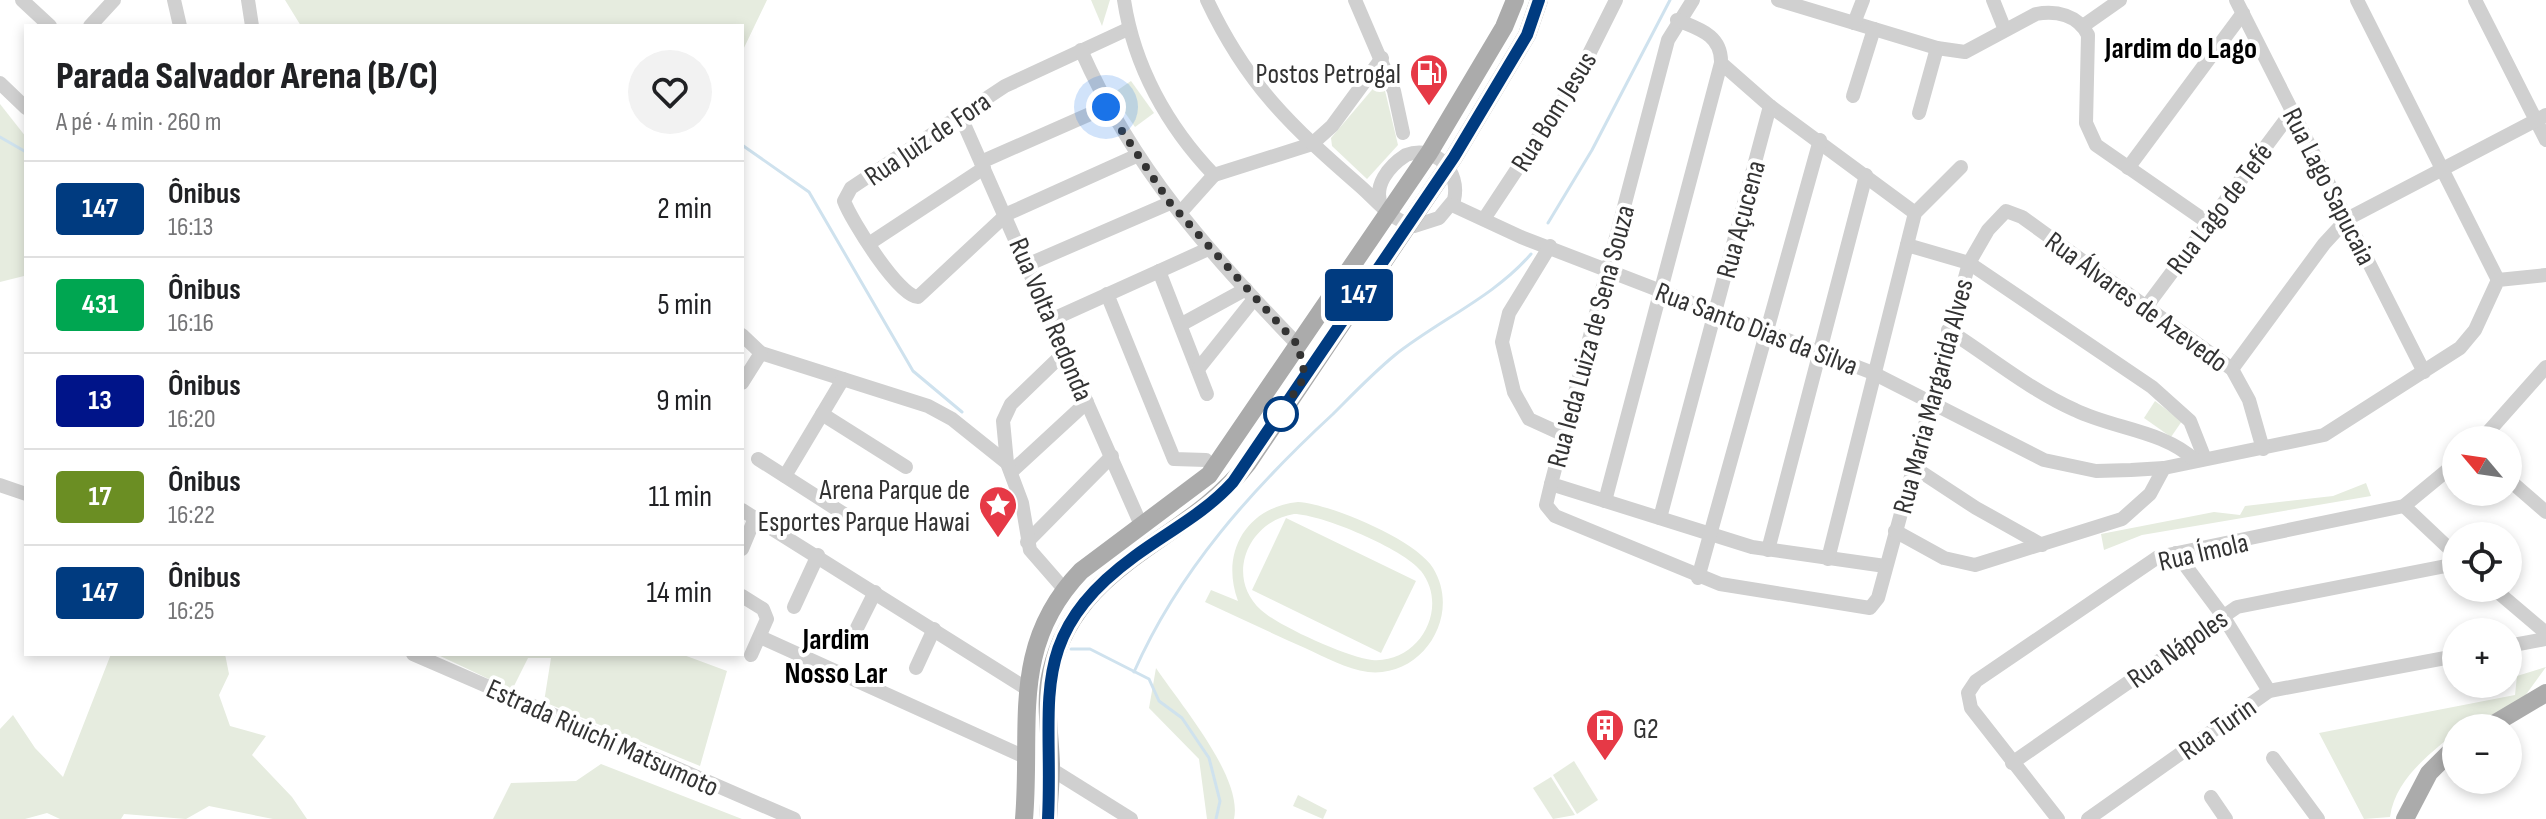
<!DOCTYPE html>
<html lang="pt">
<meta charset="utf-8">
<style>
body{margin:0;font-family:"Sofia Sans Condensed",sans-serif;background:#f2f2f2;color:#202124;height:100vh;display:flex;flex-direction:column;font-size:30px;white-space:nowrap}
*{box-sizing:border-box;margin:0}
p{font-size:26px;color:#757577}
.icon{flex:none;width:44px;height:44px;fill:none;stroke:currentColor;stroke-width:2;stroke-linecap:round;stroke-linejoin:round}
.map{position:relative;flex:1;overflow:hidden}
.side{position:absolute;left:24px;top:24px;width:720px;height:632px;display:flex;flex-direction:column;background:#fff;border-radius:0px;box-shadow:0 4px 12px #0003}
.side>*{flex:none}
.badge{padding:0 16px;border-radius:6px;font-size:28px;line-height:52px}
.needle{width:52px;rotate:299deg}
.buttons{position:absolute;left:2442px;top:426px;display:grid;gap:16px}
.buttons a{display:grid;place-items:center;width:80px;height:80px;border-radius:50%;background:#fff;box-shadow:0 4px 12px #0003;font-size:40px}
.you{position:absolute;width:40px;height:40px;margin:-20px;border:6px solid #fff;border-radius:50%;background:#1a73e8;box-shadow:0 0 0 12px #1a73e833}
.map>.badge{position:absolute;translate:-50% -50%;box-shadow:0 0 0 4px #fff}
.round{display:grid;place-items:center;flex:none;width:84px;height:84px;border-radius:42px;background:#f2f2f2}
.head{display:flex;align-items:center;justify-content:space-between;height:136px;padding:0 32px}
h1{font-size:38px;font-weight:800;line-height:60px}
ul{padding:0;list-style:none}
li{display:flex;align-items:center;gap:24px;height:96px;padding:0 32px;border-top:2px solid #e0e0e0}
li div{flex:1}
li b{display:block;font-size:30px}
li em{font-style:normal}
li .badge{min-width:88px;font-weight:700;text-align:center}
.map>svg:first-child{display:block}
</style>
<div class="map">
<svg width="2546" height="819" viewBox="0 0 2546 819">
<rect width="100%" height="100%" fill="#fff"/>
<!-- green -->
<g fill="#e6ecdf" fill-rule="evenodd">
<path d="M285,0H767L742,52V26H301Z"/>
<path d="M1091,0H1110L1102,26Z"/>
<path d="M1382,78L1398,145L1367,179L1332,146L1331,138Z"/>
<path d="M1131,81L1154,113L1135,127L1112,94Z"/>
<path d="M0,104L26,137V267L24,276L0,282Z"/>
<path d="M2155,401L2182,421L2171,437L2144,418Z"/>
<path d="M2366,483L2371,496L2142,535L2104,550L2101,534L2214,512L2240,515L2245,506L2333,496Z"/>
<path d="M1298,502C1331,504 1416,540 1433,568C1462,615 1423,678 1368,672C1346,669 1325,657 1305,648C1271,633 1238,617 1205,602L1211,590L1238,601C1220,553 1246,507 1298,502ZM1294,514C1321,514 1404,549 1421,571C1450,608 1419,664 1372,660C1349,658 1278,626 1261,610C1224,576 1249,521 1294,514Z"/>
<path d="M1286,518L1416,581L1381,653L1252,590Z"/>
<path d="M111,654H225L229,674L219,695L230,726L266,736L252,755L292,797L307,819H273L209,806L186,819L124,814L121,819H60L47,813L25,819H0V729L13,715L35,748L63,777Z"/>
<path d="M436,654H681L727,671L700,766L544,702L551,658H528L512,690Z"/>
<path d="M2546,667L2522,700L2465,728H2456V732C2428,755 2395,780 2390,817L2364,819L2319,733L2515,695L2517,676Z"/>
<path d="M1156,668C1180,704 1243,777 1234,819H1207L1199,759L1149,708Z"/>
<path d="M1574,761L1598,800L1577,814L1553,775Z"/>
<path d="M601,764L742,819H493L511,783L576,781Z"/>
<path d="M1551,777L1575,815L1553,819L1533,788Z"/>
<path d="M1298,795L1327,810L1323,819L1293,806Z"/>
</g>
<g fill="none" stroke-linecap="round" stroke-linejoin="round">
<!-- stream -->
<g stroke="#cfe2ee" stroke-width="3">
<path d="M0,137L26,152"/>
<path d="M742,145L809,192L913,371L962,412"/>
<path d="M1548,223L1592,150L1670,0"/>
<path d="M1071,649H1090L1149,679L1159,701L1182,718L1209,758L1220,801L1216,819"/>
<path d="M1134,672C1179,570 1252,489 1333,414C1353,394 1373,373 1395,355C1439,320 1494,297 1531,254"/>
</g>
<!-- minor -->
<g stroke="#d0d0d0" stroke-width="14">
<path d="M22,0L50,26"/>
<path d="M174,0L180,26"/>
<path d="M248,0L252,26"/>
<path d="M1124,0C1134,66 1167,126 1214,175L1312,144L1332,126L1382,58"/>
<path d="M1207,0C1247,85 1290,125 1360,186C1377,201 1391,220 1414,226L1439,218L1454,200C1461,171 1435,144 1406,155C1389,166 1372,186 1382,207"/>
<path d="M1355,0L1394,91L1403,133"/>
<path d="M1693,0L1668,40L1551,484L1752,547L1885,566"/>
<path d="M1778,0L1937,48L1965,52L2036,14C2056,10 2078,15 2088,35L2086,123L2096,145L2207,222"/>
<path d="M1993,0L2005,30"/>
<path d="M2236,0L2424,372"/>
<path d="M2357,0L2498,280"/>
<path d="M2475,0L2546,140"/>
<path d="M1677,20C1699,29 1722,35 1721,63L1770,106L1915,213"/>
<path d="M1854,23L1863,0"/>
<path d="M90,26L114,0"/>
<path d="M2083,26L2120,0"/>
<path d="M1128,29L1005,86L863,180L851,188L844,201C851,220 899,297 918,297L1007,214L1136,156"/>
<path d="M1081,50C1134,170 1208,251 1298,345"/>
<path d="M0,83L26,108"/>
<path d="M1853,96L1874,29"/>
<path d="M1919,113L1937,48"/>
<path d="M960,115L1141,525"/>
<path d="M981,162L1106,107"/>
<path d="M2128,168L2243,13"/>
<path d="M1452,205L1521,237L1873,373L2044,460L2096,471L2131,470L2164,468L2324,435L2460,348L2475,330L2498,280L2546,275"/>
<path d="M1180,213L1214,175"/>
<path d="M1484,219L1576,80L1616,0"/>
<path d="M870,243L984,168"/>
<path d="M1907,245L1969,263L2152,387L2190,421L2205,459"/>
<path d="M1550,246L1509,313L1502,342L1514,392L1529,419L1564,435"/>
<path d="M1029,264L1170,203"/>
<path d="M1159,271L1207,394"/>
<path d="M1107,294L1174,459L1206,460"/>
<path d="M2146,307L2293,110"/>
<path d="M1051,320L1208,249"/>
<path d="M1182,324L1246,289"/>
<path d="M1948,330C1989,356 2030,390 2075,410C2114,429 2162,430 2195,460"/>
<path d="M742,335L761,353L928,406L952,419L1007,463"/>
<path d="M1199,368L1254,299"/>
<path d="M2232,369L2324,244L2347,219L2546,115"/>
<path d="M742,383L761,353"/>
<path d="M822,414L906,467"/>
<path d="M2481,440L2546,367"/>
<path d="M758,459L855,521"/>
<path d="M1912,466L1976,508L2042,545"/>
<path d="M1011,472L1087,402"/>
<path d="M785,476L843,379"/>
<path d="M2508,479L2546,512"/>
<path d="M1551,484L1546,505L1555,516L1720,584L1870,608L1878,598L1969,263L1988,230L2006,211L2022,217L2232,369L2249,400L2263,449"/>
<path d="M0,485L26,494"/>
<path d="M1605,501L1721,63"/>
<path d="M2404,506L2456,555"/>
<path d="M742,510L1027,689"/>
<path d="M1660,518L1770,106"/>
<path d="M1895,531L1944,558L1975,565L2122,519L2150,494L2164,468"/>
<path d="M1027,542L1112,456"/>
<path d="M742,549L755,518"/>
<path d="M1768,550L1866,175"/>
<path d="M2176,553L2223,616L2269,691"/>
<path d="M1828,559L1915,213L1961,167"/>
<path d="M1698,578L1820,140"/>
<path d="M2493,588L2546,633"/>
<path d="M1064,589L1030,550L1022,503L1007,463L1003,421L1011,404L1065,352"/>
<path d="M742,596L763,609L767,619L751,655"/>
<path d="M794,607L818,555"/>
<path d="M857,628L875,592"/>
<path d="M760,637L1027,758"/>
<path d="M2508,646L2546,639"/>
<path d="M413,654L794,819"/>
<path d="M916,668L934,629"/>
<path d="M2273,758L2318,819"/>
<path d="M2012,763L2237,607L2456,564"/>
<path d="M1051,769L1131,819"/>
<path d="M2211,797L2226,819"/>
<path d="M2058,819L1971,708L1968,693L1976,681L2158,557L2404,506L2456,463"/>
<path d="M2088,819L2269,691L2456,656"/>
</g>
<!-- major -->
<g stroke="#ababab" stroke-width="18">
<path d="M2487,728L2546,693"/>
<path d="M1024,819C1032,725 1009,646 1081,571L1209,475L1429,153L1504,27L1515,0"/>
<path d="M1048,819C1049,801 1051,782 1051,764C1050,734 1044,701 1051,672C1076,561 1186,544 1248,463L1454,157L1527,35L1539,0"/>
<path d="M2405,819L2429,773L2456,746"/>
</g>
</g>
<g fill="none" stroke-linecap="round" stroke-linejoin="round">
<defs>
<path id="line" d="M1048,819C1054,700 1024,637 1135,556C1169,531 1205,513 1233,482L1454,157L1527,35L1539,0"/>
</defs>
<!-- line casing -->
<use href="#line" stroke="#fff" stroke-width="18"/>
<!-- line -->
<use href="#line" stroke="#003b80" stroke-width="12"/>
<!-- walk -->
<path stroke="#333" stroke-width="8" stroke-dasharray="0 14.4" d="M1106,107L1170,203L1298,345L1305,376L1281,414"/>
</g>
<!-- icons -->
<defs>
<symbol id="fuel-pin" viewBox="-11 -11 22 30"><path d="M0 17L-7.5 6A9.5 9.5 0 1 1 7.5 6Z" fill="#e63946" stroke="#fff"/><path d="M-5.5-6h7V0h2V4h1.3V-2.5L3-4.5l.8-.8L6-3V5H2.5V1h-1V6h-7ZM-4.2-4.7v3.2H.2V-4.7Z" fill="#fff"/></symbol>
<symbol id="sight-pin" viewBox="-11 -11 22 30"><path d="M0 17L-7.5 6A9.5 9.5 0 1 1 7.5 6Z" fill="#e63946" stroke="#fff"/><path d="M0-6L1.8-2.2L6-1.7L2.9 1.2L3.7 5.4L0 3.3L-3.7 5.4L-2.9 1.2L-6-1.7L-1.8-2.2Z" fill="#fff"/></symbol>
<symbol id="building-pin" viewBox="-11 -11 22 30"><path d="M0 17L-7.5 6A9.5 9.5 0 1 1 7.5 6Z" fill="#e63946" stroke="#fff"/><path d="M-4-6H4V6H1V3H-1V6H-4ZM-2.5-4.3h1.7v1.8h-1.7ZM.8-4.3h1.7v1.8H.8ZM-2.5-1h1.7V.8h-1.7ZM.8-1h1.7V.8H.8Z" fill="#fff"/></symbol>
</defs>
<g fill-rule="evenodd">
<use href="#fuel-pin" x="1407" y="51" width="44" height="60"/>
<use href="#sight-pin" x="976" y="483" width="44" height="60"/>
<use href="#building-pin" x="1583" y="706" width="44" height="60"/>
</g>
<!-- markers -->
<circle fill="#fff" stroke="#003b80" stroke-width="4" cx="1281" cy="414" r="16"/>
<g text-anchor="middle" stroke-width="8" stroke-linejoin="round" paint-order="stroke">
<!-- poi labels -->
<g font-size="28" fill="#333" stroke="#fff" text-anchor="end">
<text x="1401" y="83">Postos Petrogal</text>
<text x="970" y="499">Arena Parque de<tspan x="970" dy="32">Esportes Parque Hawai</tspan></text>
<text x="1633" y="738" text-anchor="start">G2</text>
</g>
<!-- street labels -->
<g font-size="28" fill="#333" stroke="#fff">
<text transform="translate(1553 111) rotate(-58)" y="10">Rua Bom Jesus</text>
<text transform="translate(927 138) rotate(-34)" y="10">Rua Juiz de Fora</text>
<text transform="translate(2330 186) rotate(63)" y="10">Rua Lago Sapucaia</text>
<text transform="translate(2219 208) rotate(-53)" y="10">Rua Lago de Tefé</text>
<text transform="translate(1740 219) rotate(-75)" y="10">Rua Açucena</text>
<text transform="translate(2137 301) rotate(36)" y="10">Rua Álvares de Azevedo</text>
<text transform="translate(1052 319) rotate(67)" y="10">Rua Volta Redonda</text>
<text transform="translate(1757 328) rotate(21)" y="10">Rua Santo Dias da Silva</text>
<text transform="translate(1590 336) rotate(-75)" y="10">Rua Ieda Luiza de Sena Souza</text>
<text transform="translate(1932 396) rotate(-75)" y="10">Rua Maria Margarida Alves</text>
<text transform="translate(2203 551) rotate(-13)" y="10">Rua Ímola</text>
<text transform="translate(2177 648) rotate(-35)" y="10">Rua Nápoles</text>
<text transform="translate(2217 728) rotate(-35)" y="10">Rua Turin</text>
<text transform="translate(603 737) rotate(24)" y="10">Estrada Riuichi Matsumoto</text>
</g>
<!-- neighbourhood labels -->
<g font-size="30" font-weight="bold" fill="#000" stroke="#fff">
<text x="2181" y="58">Jardim do Lago</text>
<text x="836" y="649">Jardim<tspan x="836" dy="34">Nosso Lar</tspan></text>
</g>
</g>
</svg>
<div class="buttons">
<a><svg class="needle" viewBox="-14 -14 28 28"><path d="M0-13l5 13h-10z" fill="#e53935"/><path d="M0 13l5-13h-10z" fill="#757577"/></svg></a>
<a><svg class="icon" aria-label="locate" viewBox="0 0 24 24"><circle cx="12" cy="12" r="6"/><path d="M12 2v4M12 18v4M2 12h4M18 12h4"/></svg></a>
<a>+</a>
<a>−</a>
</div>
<div class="you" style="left:1106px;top:107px"></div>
<b class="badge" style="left:1359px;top:295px;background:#003b80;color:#fff">147</b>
<section class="side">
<div class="head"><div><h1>Parada Salvador Arena (B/C)</h1><p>A pé · 4 min · 260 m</p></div><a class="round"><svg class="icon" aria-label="heart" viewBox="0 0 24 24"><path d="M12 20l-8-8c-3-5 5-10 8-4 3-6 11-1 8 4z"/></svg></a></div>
<ul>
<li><span class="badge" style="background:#003b80;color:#fff">147</span><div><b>Ônibus</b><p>16:13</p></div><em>2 min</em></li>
<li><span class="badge" style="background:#00a651;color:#fff">431</span><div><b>Ônibus</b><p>16:16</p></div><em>5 min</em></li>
<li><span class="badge" style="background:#001489;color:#fff">13</span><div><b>Ônibus</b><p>16:20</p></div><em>9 min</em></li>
<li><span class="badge" style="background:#6b8e23;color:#fff">17</span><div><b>Ônibus</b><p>16:22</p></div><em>11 min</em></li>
<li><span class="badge" style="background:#003b80;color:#fff">147</span><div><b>Ônibus</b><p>16:25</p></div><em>14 min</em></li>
</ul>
</section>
</div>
